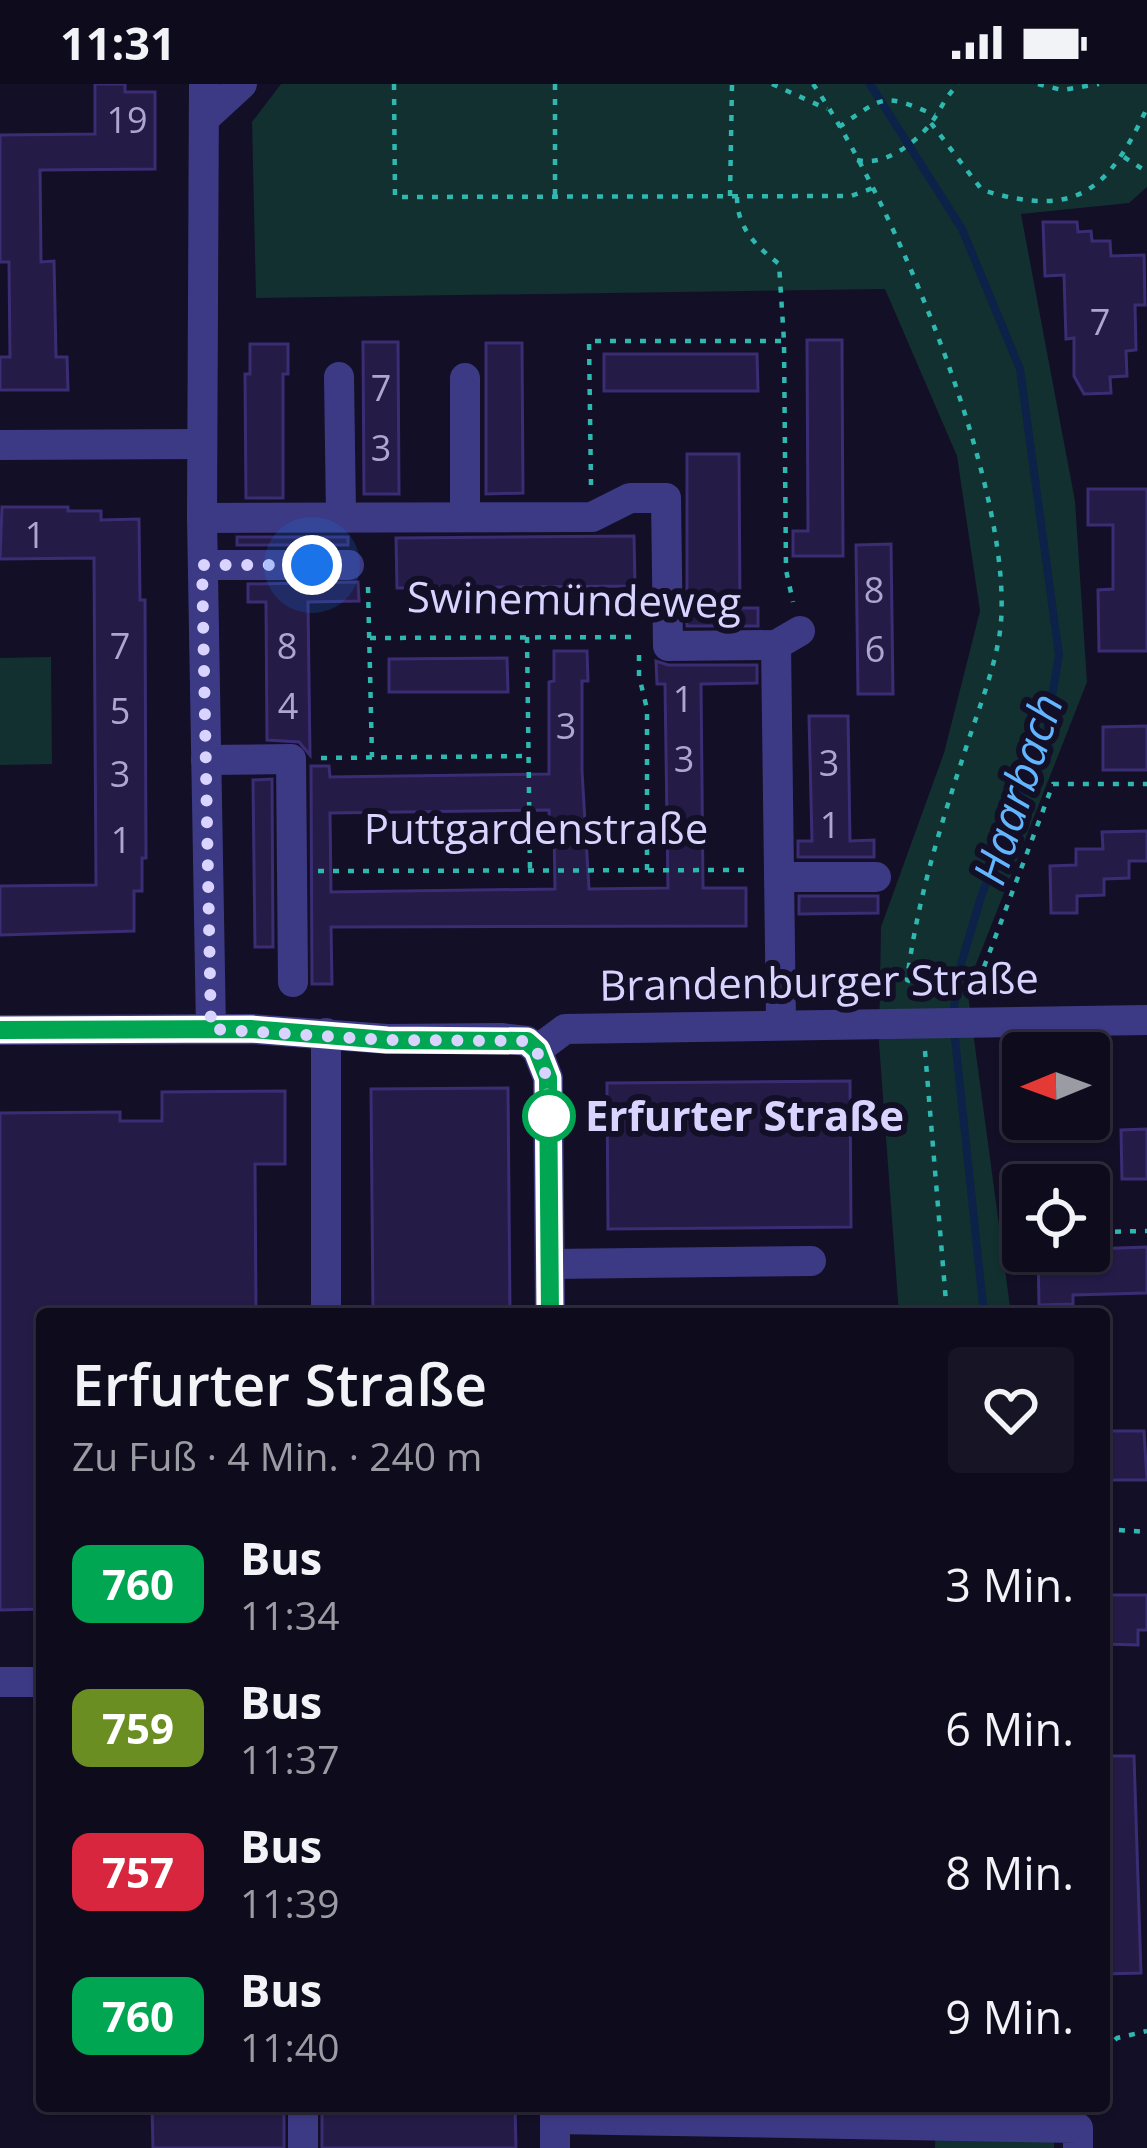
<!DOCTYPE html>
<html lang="de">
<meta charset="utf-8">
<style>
body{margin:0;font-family:"Open Sans",sans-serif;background:#171425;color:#f1f3f6;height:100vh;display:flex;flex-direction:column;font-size:45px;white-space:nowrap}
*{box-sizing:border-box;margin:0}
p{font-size:39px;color:#9b9ba3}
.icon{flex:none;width:66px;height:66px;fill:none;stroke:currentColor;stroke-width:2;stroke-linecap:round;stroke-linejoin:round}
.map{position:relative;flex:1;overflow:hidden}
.side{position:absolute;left:36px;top:1224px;width:1074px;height:804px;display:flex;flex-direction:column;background:#0e0b1c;border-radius:12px;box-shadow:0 3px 9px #0004,0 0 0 3px #2e2b3b}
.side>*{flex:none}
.badge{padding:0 24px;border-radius:18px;font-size:42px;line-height:78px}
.needle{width:78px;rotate:269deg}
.tools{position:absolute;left:1002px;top:948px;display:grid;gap:24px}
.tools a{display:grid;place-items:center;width:108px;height:108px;border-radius:12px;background:#0e0b1c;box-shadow:0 3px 9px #0004,0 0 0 3px #2e2b3b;font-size:60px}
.you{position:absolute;width:60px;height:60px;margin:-30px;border:9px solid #fff;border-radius:50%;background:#1a73e8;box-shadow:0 0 0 18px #1a73e833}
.map>.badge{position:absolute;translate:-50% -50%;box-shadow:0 0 0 6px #fff}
.round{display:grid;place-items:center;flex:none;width:126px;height:126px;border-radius:12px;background:#171425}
.head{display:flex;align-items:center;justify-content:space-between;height:204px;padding:0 36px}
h1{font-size:57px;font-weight:600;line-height:90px}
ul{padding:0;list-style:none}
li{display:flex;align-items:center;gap:36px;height:144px;padding:0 36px}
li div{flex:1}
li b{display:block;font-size:45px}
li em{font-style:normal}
li .badge{min-width:132px;font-weight:700;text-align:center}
.status{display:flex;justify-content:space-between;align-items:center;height:84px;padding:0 60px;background:#0e0b1c;direction:ltr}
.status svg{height:33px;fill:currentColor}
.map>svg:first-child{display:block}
</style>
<div class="status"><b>11:31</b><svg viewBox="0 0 49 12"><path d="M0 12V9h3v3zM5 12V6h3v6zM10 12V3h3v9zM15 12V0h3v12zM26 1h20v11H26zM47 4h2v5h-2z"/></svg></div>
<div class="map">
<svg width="1147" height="2064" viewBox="0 0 1147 2064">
<rect width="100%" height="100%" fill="#130f26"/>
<!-- green -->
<g fill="#12302f">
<path d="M281,0H1147V103L1129,119L1021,130L1075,417L1087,598L967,903L1011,1230H899L879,959L881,843L944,669L980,527L957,372L885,205L256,214L252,38Z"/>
<path d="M51,573L52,680L0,681V574Z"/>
<path d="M936,2022H1054V2064H935Z"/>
</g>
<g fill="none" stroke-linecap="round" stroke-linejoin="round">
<!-- stream -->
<g stroke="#0c2248" stroke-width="8">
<path d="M870,0L962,145L1020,285L1059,571L1046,648L982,810L961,880L953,930"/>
<path d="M954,945L984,1230"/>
</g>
</g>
<!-- building -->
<g fill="#241b47" stroke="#3b2d73" stroke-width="3" fill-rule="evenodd">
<path d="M95,0H125V8H155V85L40,86L41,178L54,177L56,273H67L68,306H0V273H10L9,178H0V51L95,50Z"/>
<path d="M1043,138H1077L1078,148L1091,147L1092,157H1110L1111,172L1144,171L1145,221H1135L1136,266L1126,267L1127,292L1110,293L1111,309L1084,310L1074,292V254L1066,255L1064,191L1045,192Z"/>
<path d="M807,256H842L843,472H793V447H808Z"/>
<path d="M363,258H398L399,410H364Z"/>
<path d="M486,259H522L523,409L486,410Z"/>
<path d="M250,260H288V290H283V414H246L245,290H250Z"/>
<path d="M604,270H757L758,307H604Z"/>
<path d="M687,370H739L740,524H758V542H687Z"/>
<path d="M1088,405H1147V567H1099L1098,506L1113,505V441H1088Z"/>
<path d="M2,423H68V427H101V436L139,435L140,516H145L146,774H142V807H134V847L0,851V802L96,801L94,474L0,475Z"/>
<path d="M634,452L635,502L397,504L396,454Z"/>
<rect x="237" y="453" width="111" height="8"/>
<path d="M891,460L893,610H858L856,461Z"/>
<path d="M358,498L359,517L308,518L310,671L299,658L267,656L266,518H248V500Z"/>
<path d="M554,567H587L588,597H582V687L589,805L668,804L665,600H657L656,577L668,581H757V599L701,600L703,804H746V842L331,843L332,900H312L311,682H329L330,693L549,690V598L554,597ZM549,726L550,747H554L555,805L331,808L330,729Z"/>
<path d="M507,574L508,608H389V575Z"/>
<path d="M809,632H848L850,757L874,756V773H798V757H812Z"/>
<path d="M1147,642V686H1103V643Z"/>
<path d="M272,695L273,863H255L253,696Z"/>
<path d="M1147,747V777H1129V794L1104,795V811L1077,812V829H1051L1050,782L1076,781V765H1103L1102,748Z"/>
<path d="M799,812H878V829L799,830Z"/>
<path d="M850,997L851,1143L608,1145L607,999Z"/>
<path d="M508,1004L510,1230H373L371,1005Z"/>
<path d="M285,1007V1080H255L256,1230H42V1525L0,1526V1029L120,1028V1037H162V1008Z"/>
<path d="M1147,1045V1095H1122L1121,1046Z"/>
<path d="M1147,1163V1209L1073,1211V1220L1039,1221L1038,1167Z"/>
<path d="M1107,1347H1144L1147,1396H1104Z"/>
<path d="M1104,1511H1147V1546H1138V1561L1104,1560Z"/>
<path d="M1104,1672H1134L1141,1889L1104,1890Z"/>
<path d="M152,2022H284V2064H153Z"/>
<path d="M322,2022H515L516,2064H322Z"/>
</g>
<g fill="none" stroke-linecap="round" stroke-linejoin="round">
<!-- path -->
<g stroke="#2fb8b0" stroke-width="4.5" stroke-dasharray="6 9" stroke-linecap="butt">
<path d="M394,0L395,113L851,112L873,104"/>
<path d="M555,0V113"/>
<path d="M772,0L827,25"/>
<path d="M813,0C891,111 1022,420 999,554C992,593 977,629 965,667C940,743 917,817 907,896L920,902L921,913"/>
<path d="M1038,0L1062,6L1099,0"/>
<path d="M931,39L982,106C1077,135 1108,107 1147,24"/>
<path d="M839,43C886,11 882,9 935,31"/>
<path d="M1124,73L1147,88"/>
<path d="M857,76C883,83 915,60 931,39C941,26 945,12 959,0"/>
<path d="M730,112L732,0"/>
<path d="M737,113C737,144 756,162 779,180L784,257"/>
<path d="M591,401L589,257H784L786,486L793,518"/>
<path d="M368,503L372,673"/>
<path d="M527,553L530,787"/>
<path d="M370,554L640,553"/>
<path d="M639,571V592L647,625V786"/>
<path d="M321,674L529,672"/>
<path d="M318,787L750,786"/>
<path d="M981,912V891L1053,700H1147"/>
<path d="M925,967L947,1230"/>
<path d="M1100,1148L1147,1147"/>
<path d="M1104,1445L1147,1448"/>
<path d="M1104,1966L1117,1954L1147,1947"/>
</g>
<!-- minor -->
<g stroke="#3d3a85" stroke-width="30">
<path d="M204,0L202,434L211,945"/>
<path d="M204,35L242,0"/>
<path d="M339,293L341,431"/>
<path d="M465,294V432"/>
<path d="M0,361L202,360"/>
<path d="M202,434L592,433L630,414H666L668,562L776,561"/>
<path d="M203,481H349"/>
<path d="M206,676L291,675L293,898"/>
<path d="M780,793H876"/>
<path d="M781,940L776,561L800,547"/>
<path d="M0,946L251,945L387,955L501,954L527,957L537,966"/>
<path d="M537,966L565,945L1147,936"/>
<path d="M537,966L548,994L550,1230"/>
<path d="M550,1180L811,1177"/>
<path d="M326,1230V949"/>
<path d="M0,1598H42"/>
<path d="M303,2022V2064"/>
<path d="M555,2022V2064"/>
<path d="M555,2035L1078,2044V2064"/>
</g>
</g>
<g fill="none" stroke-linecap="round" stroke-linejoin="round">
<defs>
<path id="line" d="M0,946L251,945L387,956L527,957L537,966L548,994L550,1230"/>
</defs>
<!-- line casing -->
<use href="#line" stroke="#fff" stroke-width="27"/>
<!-- line -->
<use href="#line" stroke="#00a651" stroke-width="18"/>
<!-- walk -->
<path stroke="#d9d4ff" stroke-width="12" stroke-dasharray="0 21.6" d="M312,481H202L211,945L387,956L527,957L544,977L549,1032"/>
</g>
<!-- markers -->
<circle fill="#fff" stroke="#00a651" stroke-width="6" cx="549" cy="1032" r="24"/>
<g text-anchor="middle" stroke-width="12" stroke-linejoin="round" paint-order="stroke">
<!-- number labels -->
<g font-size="36" fill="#aca6d1">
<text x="127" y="49">19</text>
<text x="1100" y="251">7</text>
<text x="381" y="317">7</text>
<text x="381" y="377">3</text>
<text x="35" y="464">1</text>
<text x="874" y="519">8</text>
<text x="120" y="575">7</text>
<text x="287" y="575">8</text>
<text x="875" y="578">6</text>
<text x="683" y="628">1</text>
<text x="288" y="635">4</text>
<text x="120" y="640">5</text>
<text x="566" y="655">3</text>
<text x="684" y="688">3</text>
<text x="829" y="692">3</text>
<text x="120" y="703">3</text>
<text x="830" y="754">1</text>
<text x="121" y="769">1</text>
</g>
<!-- street labels -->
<g font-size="42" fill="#d9d4ff" stroke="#130f26">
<text transform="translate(574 516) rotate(1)" y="15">Swinemündeweg</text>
<text x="536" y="760">Puttgardenstraße</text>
<text transform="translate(819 898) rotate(-1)" y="15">Brandenburger Straße</text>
</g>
<!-- stop labels -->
<g font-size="42" font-weight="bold" fill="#d9d4ff" stroke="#130f26" text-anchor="start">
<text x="585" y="1047">Erfurter Straße</text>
</g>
<!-- water labels -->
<g font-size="45" font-style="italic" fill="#62b6ff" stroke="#130f26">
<text transform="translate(1018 705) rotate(-72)" y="16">Haarbach</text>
</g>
</g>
</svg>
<div class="tools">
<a><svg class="needle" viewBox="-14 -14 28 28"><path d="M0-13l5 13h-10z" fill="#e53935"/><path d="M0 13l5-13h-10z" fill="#9b9ba3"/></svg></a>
<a><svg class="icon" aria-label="locate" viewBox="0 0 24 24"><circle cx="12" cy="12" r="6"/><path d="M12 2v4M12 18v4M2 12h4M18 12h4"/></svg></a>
</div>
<div class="you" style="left:312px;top:481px"></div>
<section class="side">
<div class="head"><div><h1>Erfurter Straße</h1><p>Zu Fuß · 4 Min. · 240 m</p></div><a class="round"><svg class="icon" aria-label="heart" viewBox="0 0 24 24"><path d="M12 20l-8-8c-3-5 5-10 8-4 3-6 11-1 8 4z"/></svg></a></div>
<ul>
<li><span class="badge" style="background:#00a651;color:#fff">760</span><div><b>Bus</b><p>11:34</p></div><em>3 Min.</em></li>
<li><span class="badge" style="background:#6b8e23;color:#fff">759</span><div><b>Bus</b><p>11:37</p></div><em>6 Min.</em></li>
<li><span class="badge" style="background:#d7263d;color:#fff">757</span><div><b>Bus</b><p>11:39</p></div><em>8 Min.</em></li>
<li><span class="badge" style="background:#00a651;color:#fff">760</span><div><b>Bus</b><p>11:40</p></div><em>9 Min.</em></li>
</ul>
</section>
</div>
